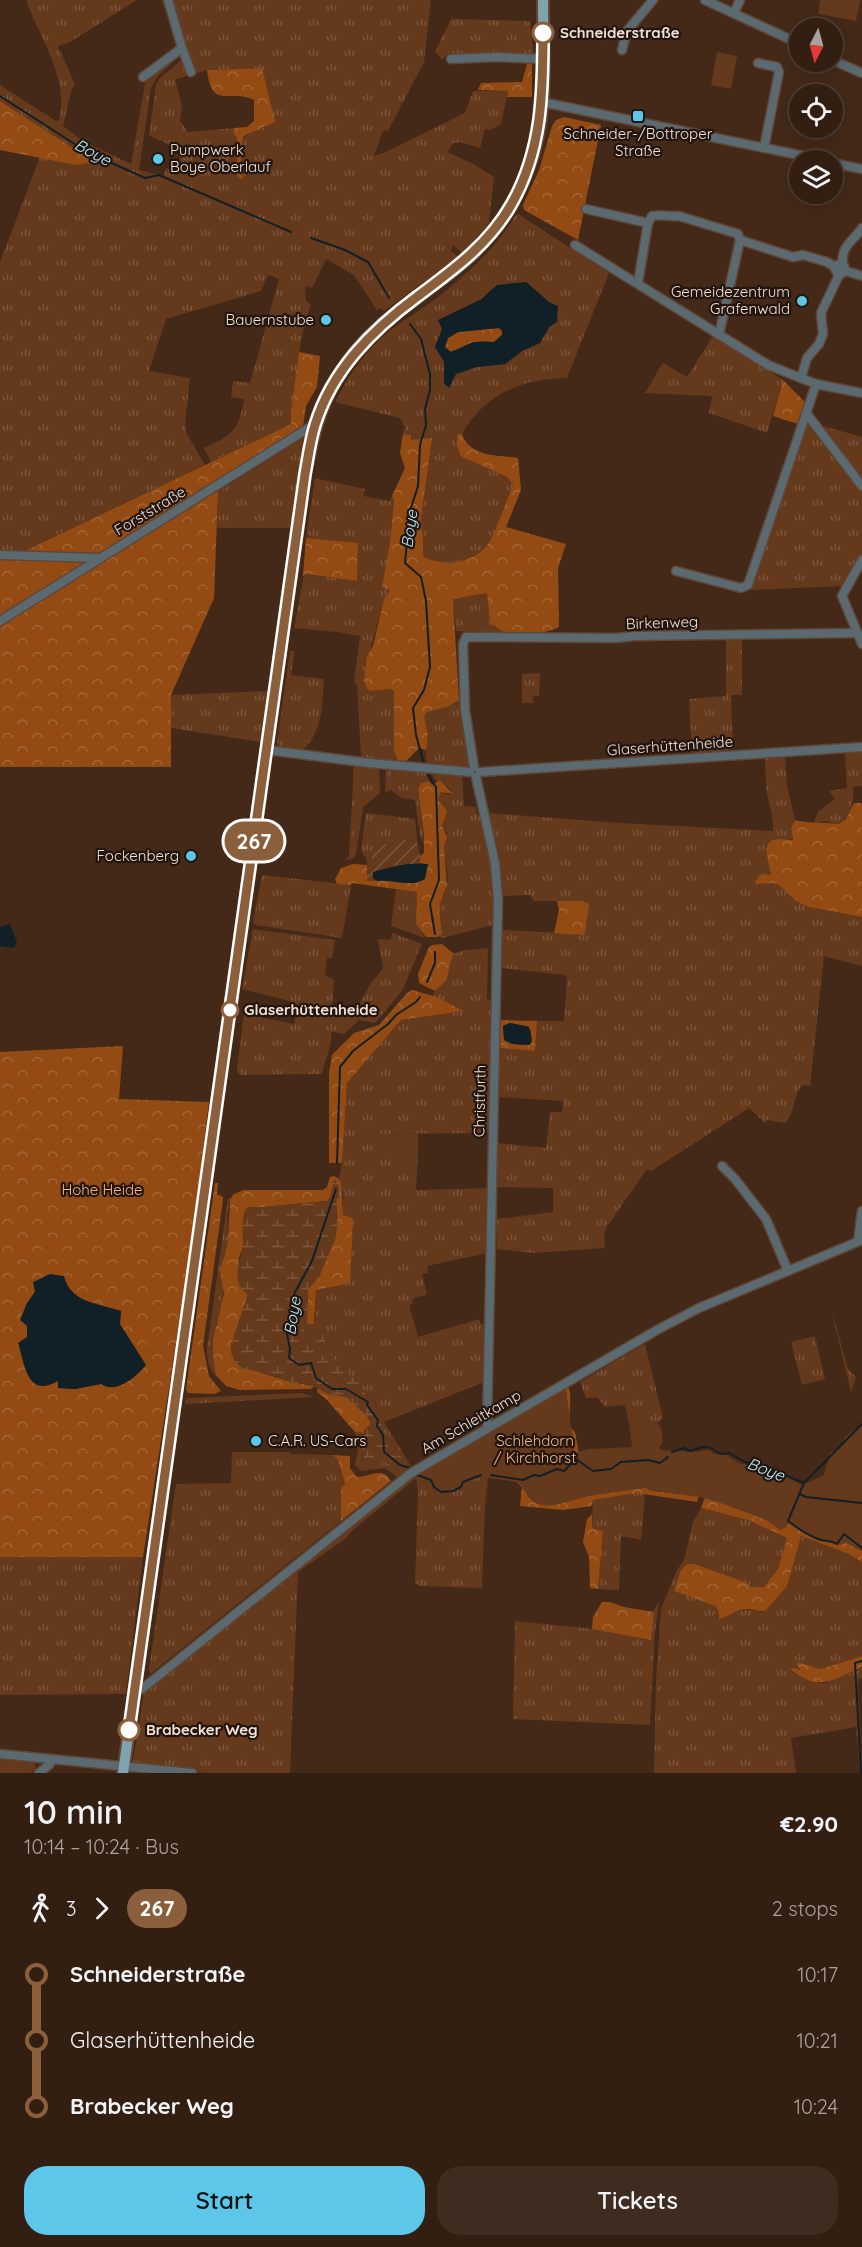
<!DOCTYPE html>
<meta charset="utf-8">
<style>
body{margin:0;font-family:Quicksand,sans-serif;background:#3e2c20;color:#f1f3f6;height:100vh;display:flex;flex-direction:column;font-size:22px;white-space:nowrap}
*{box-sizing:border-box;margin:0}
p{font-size:20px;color:#a9a29f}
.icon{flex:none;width:33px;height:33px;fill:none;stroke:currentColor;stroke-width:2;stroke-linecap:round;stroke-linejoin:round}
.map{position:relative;height:1773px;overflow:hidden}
.panel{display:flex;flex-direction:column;background:#331f12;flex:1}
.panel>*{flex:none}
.badge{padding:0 12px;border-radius:20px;font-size:21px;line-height:39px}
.needle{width:39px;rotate:186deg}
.tools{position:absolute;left:789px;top:18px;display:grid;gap:12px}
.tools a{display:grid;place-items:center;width:54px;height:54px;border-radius:50%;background:#331f12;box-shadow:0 3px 15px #0003,0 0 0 2px #4e3d32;font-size:30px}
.map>.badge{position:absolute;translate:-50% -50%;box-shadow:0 0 0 3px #fff}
.legs{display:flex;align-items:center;gap:9px;height:66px;padding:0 24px;font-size:20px}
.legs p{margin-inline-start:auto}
.overview{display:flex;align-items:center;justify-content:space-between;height:102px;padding:0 24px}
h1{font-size:33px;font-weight:600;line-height:45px}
.action{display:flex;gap:12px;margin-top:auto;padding:12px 24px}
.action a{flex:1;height:69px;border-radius:24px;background:#5cc7e8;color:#111;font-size:24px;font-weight:600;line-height:69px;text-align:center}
.action a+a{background:#3e2c20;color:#f1f3f6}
ul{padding:0 24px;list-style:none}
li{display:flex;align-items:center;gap:21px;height:66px;font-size:22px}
li i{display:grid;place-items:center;width:9px;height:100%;margin:0 8px;background:currentColor}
li i::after{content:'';width:15px;height:15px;margin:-8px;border:4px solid;border-radius:50%;background:#331f12}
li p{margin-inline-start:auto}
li:first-child i{background:linear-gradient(#0000 50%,currentColor 0)}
li:last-child i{background:linear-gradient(currentColor 50%,#0000 0)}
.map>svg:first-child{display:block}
</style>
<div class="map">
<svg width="862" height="1773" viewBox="0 0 862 1773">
<defs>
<pattern id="grass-tufts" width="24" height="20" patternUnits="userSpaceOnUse" patternTransform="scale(1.5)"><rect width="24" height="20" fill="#65391c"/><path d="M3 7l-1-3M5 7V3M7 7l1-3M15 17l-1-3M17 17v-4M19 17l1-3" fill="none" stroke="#7c553c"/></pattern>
<pattern id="forest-crowns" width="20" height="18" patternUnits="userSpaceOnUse" patternTransform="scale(1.5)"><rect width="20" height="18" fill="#944b13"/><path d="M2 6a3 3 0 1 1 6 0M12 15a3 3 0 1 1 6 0" fill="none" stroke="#a36535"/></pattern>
<pattern id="wetland-marsh" width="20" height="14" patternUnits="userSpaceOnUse" patternTransform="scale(1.5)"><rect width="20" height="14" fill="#65391c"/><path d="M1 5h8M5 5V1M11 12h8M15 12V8" fill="none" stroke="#7c553c"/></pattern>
<pattern id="garden-furrows" width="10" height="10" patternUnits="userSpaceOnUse" patternTransform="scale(1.5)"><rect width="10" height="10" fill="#65391c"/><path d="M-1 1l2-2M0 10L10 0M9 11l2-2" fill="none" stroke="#7c553c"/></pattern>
</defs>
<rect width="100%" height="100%" fill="#442918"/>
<!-- grass -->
<g fill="url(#grass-tufts)" fill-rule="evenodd">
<path d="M26,0H137L70,42L58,46L75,84C70,90 66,116 63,126L83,141L131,164L146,78L176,56L175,60L157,77L151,88L139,170L163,176L167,168L175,170L178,166L182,151L149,135L156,85L160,78L184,58L189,75L175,80L182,106L180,121L188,132L234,128L233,133L237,138V176L243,179C240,147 231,138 266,127L262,68L207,70L194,74L172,0H431L424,62L388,131L383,130L374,156L388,151L465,113L473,91H508L501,124L491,130L485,129L480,148L460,142L453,143L447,152L475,165L494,177L489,224L462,253L453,245L451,251L458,256L456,259L384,311L380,308L377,310L354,275L326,259L312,288L305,286L306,301L311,305C301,330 299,354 296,381C294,395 291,409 292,424L211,462L204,448C233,435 239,430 244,399L231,397L233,381L250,383L279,279L268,275L261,291L166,319L149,371L190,378L185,424L187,434L205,465L24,551H0V262L40,157L76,165L98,160L73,148L0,101V85L56,121L59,120C70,79 39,37 26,0Z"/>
<path d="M451,19L530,21C530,33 534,44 533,56L447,55L442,60L435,51Z"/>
<path d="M518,214L609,273L567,378C523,378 484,394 462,434L458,435V450L462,457L507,477L513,485C507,498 493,542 484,549C466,564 443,567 423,556V534L420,526L432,438L411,441V435L403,434L405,427L400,418L335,402C347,379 361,357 380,339C399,321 423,310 443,293C471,270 497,247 515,216ZM526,282L549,302V327L540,343L522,351L505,364L477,367L455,374L444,382V361L435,347L442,329L439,320L482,299L490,290Z"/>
<path d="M713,336L783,380L767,433L709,413L712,396L645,393L663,363L687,377Z"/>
<path d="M807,421L862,491V556L843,586L749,590Z"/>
<path d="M816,424L862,437V483Z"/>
<path d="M303,438L304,441L292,528H217L218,492Z"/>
<path d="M315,478L365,489L363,496L390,501L392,496L394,500L390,542L382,587L390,589C382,602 364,668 366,682C367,685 369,688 370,691L391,689L394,691V750L398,761L401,762L355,758V756H361L357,685L354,681L360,636L337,632L294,628L304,574L357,581L358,544L306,538Z"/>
<path d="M487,593L490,624L506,633L456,631L453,599Z"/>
<path d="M726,640H742V695H731L733,751L692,754L689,699L726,696Z"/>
<path d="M290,651H295L291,675L324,679C322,706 323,732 302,751L280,748L277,742Z"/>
<path d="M540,673L539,697L535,695L532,697L534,703H522V674Z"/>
<path d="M268,691L260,742L171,728L170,695Z"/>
<path d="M459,700L471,764L465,768L427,767L425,751L428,735L424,715L426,712L447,707Z"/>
<path d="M862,752V786L853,787C854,801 852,815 839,824L825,821L813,825L818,812L835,799L829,791L847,788L845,753Z"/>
<path d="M785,757L787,785L795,820L791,828L793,839L771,841C763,850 769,864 771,875L756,884L773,883L779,885L809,907L862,917V966L824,956L810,1086L802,1085C793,1096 795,1113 785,1123L767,1120L765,1123L749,1108L651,1171L647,1169L606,1228L604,1236L605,1248L532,1253L497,1249V1219L553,1212V1188L497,1187L498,1143L546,1148L550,1112H562L563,1101L499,1097L500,1048L535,1051L537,1021H564L567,978L565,975L502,968L500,964L501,930L582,934V901H534L530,895L503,896L499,855L488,813L619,823L773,831C774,820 770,807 768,798C765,786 766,771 765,758Z"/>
<path d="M354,765L379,768L380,793L363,807L356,854L354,858L345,860L349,856Z"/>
<path d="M386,769L426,773L429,781L423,782L418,789L424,845L420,836L415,800L401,798L391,790L385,792Z"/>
<path d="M431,773L462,776L464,806L476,807L477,815L482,814L494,877L493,925L442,938L439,936L442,931L439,907L445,892L448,879L444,846L447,834L442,825L446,811L438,800L441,792L450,795L451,790L440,780L437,782Z"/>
<path d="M366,813L415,819L417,841L399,839L398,846L371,865H367V860L361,850Z"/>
<path d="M262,875L351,885L342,938L255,925L253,922Z"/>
<path d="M396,889L417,892L416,924L425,938L391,926Z"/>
<path d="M253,929L335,940L332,958H327L325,975L334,980L332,1007L356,1011C361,1002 365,992 371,983C375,976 380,975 383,967L378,939L391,940L392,933L422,944L402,991L375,1023L359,1020L344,1034L331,1032C333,1045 324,1061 322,1074L242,1075L238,1073L237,1070L244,1014L294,1024L298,1006L290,1003V1001L242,989Z"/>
<path d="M488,948L487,999L491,1000L488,1133L378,1134V1154H418L416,1190L487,1188L488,1190L487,1253L427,1266L428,1273L422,1274L427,1295L416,1297L412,1300L413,1304L409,1305L418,1337L480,1319V1324L485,1325L484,1382L384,1422L412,1468L398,1478L385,1468L361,1471L355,1465L358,1449L355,1432L364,1433L365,1451L362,1460L367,1465L386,1462L400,1471L404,1463L393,1454L396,1449L381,1428L382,1417L374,1401L366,1395L359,1380L349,1376L330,1355L317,1331L308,1335L304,1332L307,1324L315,1322L316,1290L353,1218L343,1216V1195L339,1179L342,1162L347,1083L401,1020L462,1011L437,997H432L435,991L446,981L452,954L466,950Z"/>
<path d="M228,1198L230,1199C226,1212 228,1227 228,1241C228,1246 225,1250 224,1255C220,1278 228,1303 216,1324V1375L219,1379C209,1371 207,1360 207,1348Z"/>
<path d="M831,1308L848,1369L856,1377L851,1392Z"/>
<path d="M815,1336L825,1379L802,1385L791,1342Z"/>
<path d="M645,1344L663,1418L659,1422L629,1424L625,1405L605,1407L598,1398H586L580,1382Z"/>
<path d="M302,1393L314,1397L185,1404V1400L188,1398Z"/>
<path d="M506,1421L510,1425L516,1481L488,1478L485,1506L482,1588L421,1586L415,1583L418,1491L416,1478L352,1531L346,1538L298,1572L290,1773H207L186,1771L162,1764L151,1767L135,1763L133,1761L144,1692L404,1481L483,1435L486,1438L488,1432Z"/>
<path d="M232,1452H290L291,1454L333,1455L338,1460L345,1484L341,1489V1521L150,1674L149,1669L176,1484L231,1483Z"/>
<path d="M637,1493L645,1494L641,1540L621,1536L619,1590L598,1589L603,1531L592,1528L593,1500Z"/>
<path d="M701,1508L748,1520L787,1538L778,1569L764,1587H752L725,1575L674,1591L715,1606L718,1610V1618C726,1619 730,1614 737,1612C745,1608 753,1610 762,1612L801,1536L849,1554L862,1562V1656L821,1669L797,1662L801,1670L793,1668L794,1673L819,1683H826L862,1667V1678H859L858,1687L862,1773H860L856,1727L791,1738L796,1773H654L656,1680L661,1609L677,1570L684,1560L693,1522Z"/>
<path d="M0,1557H143L126,1694L0,1695Z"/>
<path d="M659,1602L655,1632L650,1725L513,1719L515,1621L594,1629L650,1640L654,1610Z"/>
</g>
<!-- forest -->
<g fill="url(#forest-crowns)" fill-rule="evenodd">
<path d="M528,60L532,62V97H507L508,91L478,90L481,83L522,82Z"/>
<path d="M262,68L275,122L244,136L240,148L243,180L237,176V138L233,133L234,128L247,127L254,121V100C229,88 212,111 207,70Z"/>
<path d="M0,101L73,148L99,161L76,165L0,150Z"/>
<path d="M564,117L601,125L578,240L524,210L523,205L539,170L552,126L556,120Z"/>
<path d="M499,328L502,330V335L494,342L481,341L450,352L445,347L448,338L458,332Z"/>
<path d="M299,352L320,356L317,387L306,406L303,427L215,482L218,492L214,598L171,695V767H0V557H12L291,424V411Z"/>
<path d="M783,380L807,404L801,425L773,416Z"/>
<path d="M403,434L411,435V440L432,438L420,526L423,534V556C443,567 466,564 484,549C493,542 507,498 513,485L507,477L462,457C457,452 457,441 458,434H462C470,457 497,455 518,458L521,490L506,527L566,544L558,568L559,627C547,633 514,639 502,631C498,629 496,626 490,624L487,593L453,599L459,700L447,707L426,712L424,715L428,735L426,750L419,748L406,761H398L394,750V691L391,689L370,691L367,688L364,680L367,656L373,646L384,599L390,590L382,587L390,542L394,500L392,496L405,468L400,453Z"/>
<path d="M306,538L358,543L357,581L306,574L303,576Z"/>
<path d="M440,780L453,794L441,792L438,800L447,811L442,825L447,837L444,846L447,885L439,907L442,934L437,937H426L416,924L417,892L352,883L351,885L337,884L335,879L341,868L353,864L367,865V881L389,879L416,883L428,864L419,863L420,856L424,853V836L418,789L421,783L429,781L432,785Z"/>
<path d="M854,803H862V917L809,907L796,901L779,885L773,883L756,884L755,882L762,874L771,875C770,867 762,846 771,841C776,838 786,840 792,840L793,839L791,828L795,820C810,824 823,822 839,824L846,819Z"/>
<path d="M557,901H582L589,904L585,933L582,935L554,933L559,910Z"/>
<path d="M442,944L453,953L446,981L435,991L419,983L418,974L429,947L432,945Z"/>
<path d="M412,990L437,997L463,1011L401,1020L347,1083L342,1163H329V1072L332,1055L354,1033L379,1025L407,993Z"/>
<path d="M500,1020L537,1021L535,1051L500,1048ZM510,1023L527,1026L531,1031V1043C523,1047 512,1044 504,1040L503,1026Z"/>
<path d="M123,1046L119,1099L209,1102L193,1232L143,1557H0V1052ZM67,1288L80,1299L121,1311L120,1324L101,1384L75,1389L58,1388V1380L18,1343L27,1337V1303L35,1292Z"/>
<path d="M334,1176L339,1179L341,1183L343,1215L353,1218L350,1283L316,1290L314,1324H307L308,1289L319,1277L338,1223C334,1207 341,1197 334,1181L330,1198L327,1201L263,1207H248L244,1213L243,1247L239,1258V1285L248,1295L231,1345L232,1356L259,1372L291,1382L314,1386L311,1389L240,1390L226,1386L216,1375L213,1355V1340L224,1294L220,1271L228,1242L230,1199L234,1194L244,1190H323L327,1187L330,1177Z"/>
<path d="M215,1183H218L217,1194L223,1197V1200L203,1346L209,1376L221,1391L214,1394L188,1393L186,1389Z"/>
<path d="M568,1386C573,1396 568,1414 570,1427L575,1432L579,1453L645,1487L700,1492L697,1502L637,1493L593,1500L592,1506L563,1510L520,1506L522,1487L516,1481L510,1425L506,1421Z"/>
<path d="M318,1388C327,1394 335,1393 345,1397C355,1401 368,1414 371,1424L365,1430L364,1433L355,1432L326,1399L317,1392Z"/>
<path d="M333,1455L350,1456V1468L357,1477C371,1477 382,1466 391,1481L341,1521V1488L345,1484L338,1460Z"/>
<path d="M705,1497L782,1519L862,1521V1562L849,1554L801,1536L787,1586L766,1610C759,1613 755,1609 747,1609C737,1609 729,1617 719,1619L718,1610L715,1606L674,1591L681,1570L687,1564H694L742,1581L752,1587H764L778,1569L787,1538L748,1520L701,1508Z"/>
<path d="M592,1514V1528L603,1531L598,1589L590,1588L589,1557L583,1542L587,1519Z"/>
<path d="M602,1602H610L624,1607L654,1612L651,1640L592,1629L593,1617Z"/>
<path d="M862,1656V1667C833,1679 821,1693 791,1670L793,1668L801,1670L797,1665V1662L821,1669Z"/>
</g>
<!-- wetland -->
<path fill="url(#wetland-marsh)" d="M334,1180L338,1181L339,1193L336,1216L338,1223L335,1240L319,1277L308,1289L307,1324L304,1332L308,1335L317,1331L321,1332L331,1355L349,1376L359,1380L366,1395L374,1401L382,1417L381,1428L396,1449L394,1454L396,1457L400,1455L404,1463H407V1468L400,1471L386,1462L367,1465L362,1463L365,1451L364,1430L371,1424L369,1418L346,1397L327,1394L312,1385L291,1382L271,1375L242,1368L235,1362L232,1356L231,1345L248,1295C246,1292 240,1288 239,1284C234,1272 242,1257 243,1245C243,1232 240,1219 247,1207H263L327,1201L330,1198Z"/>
<!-- park -->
<g fill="#65391c">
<path d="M820,0H860L856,21L818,14Z"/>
<path d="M717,52L737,56L731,89L711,85Z"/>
<rect x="378" y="1134" width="40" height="20"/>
<path d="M566,1389L574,1449L573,1453L589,1449L632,1447L629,1424L657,1422L661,1428L663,1443L659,1447L662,1450L693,1452L710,1450L714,1454L726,1455L739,1463L773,1470L802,1485L824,1475L830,1453L842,1445L845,1437L862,1424V1551L846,1543L838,1545L829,1541H820L789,1522L785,1528L780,1530L766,1520L721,1503L700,1497L651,1491L646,1488C627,1490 608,1493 590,1496C573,1499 555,1509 538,1504C528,1500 525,1491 520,1483C509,1481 498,1478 487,1478C461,1478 439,1493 413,1477Z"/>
<path d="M0,1759L34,1762L36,1769L31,1773H0Z"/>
</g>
<!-- garden -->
<path fill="url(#garden-furrows)" d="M399,839L417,841L420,856L419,863L393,866L376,871L374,880L377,881H367V865H371L374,843L398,846Z"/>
<!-- water -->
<g fill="#112026" fill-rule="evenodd">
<path d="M526,282L549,302L558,306L557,322L549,327L540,343L522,351L505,364L477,367L456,374L449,388L444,383V361L435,347L442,329L438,320L482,299L497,285ZM499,328L502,331V335L494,342H473L451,352L445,347L448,338L458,332Z"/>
<path d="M407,864H428L425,879C411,888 393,879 377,881L373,878V872Z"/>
<path d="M10,924L17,942L14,948L0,946V927Z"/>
<path d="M510,1023L529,1027L532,1040L530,1045L512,1044L504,1040L503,1026Z"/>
<path d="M50,1274L64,1276C70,1302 98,1304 121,1311L120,1324L146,1365C137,1376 116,1395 101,1384L75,1389L58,1388V1381C27,1399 25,1365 18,1343L27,1337V1326L20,1320L27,1303L35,1292L33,1282Z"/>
</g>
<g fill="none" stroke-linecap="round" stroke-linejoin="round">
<!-- stream -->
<g stroke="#112026" stroke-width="2">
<path d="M0,96L87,152L145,178L159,175L291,232"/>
<path d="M311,238L345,250L368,262L389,298"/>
<path d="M410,324L421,339L430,374V390L425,409L426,425L420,445L418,486L410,511L405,563L421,577L426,601L430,667L424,690L413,708L416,735L424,764"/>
<path d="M428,775L436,787L439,880L430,904L435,934"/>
<path d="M427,982L435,963V952"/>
<path d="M337,1163L340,1067L353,1051L388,1024L396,1015L416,1002L420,997"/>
<path d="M336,1189L312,1261L294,1294L292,1317L287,1334L290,1349L289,1358L299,1365L311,1363L316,1378L332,1389H346L368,1402L367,1405L378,1420L377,1426L383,1435L384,1452L400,1465L410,1468"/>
<path d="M672,1452L684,1448L690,1451L702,1447H709L721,1454L729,1453L745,1462L768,1468L804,1483L788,1521C797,1528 808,1535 818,1539C825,1542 828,1539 837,1544L844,1534L862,1548"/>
<path d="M417,1475L431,1480L434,1487L441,1492L453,1491L461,1487L463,1482L481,1475"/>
<path d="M491,1475L523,1480L534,1475L540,1476L557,1469L564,1471L576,1459L593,1471L611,1469L621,1462L648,1460L660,1463L668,1457"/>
<path d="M804,1483L862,1424"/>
<path d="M800,1494L806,1497L862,1503"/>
<path d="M861,1773L855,1663L862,1661"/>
</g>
<defs>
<g id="minor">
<path d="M705,0L800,44"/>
<path d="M734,13L740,0"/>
<path d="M182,48L191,72"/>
<path d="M622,50L627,31L653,0"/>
<path d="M451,59L497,57L543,59"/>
<path d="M832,60L862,73"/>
<path d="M758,63L777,67L779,72L764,148"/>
<path d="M143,77L182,48L168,0"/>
<path d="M542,102L823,160"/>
<path d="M832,163L862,169"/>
<path d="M586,209L648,223"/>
<path d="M575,245L768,365L816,384L862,393"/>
<path d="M843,264L837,265L835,269L839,275L846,271C845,268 844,266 843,263C840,247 855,239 862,228"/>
<path d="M846,271L862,276"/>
<path d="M638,283L648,223L652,216C661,214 669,217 679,216L738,234L740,240L793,257L803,255L827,262L835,267"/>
<path d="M719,335L740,240"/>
<path d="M801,378L807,358L819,344L823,334L821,313L839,275"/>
<path d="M807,414L862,486"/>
<path d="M0,555L99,558"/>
<path d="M862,560L842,596L862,644"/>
<path d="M676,571L741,588L748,585L816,384"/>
<path d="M0,621L315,424"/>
<path d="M267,750L369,763L470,772"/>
<path d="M474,767L465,710L463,644L466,637L616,638L635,636L858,633"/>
<path d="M480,772L862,747"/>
<path d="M476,777L495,863L498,899L487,1427"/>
<path d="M722,1166L735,1179L766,1219L788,1271"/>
<path d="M858,1241L862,1211"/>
<path d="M135,1690L142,1689L411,1473L657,1330L699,1308L862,1240"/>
<path d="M0,1754L192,1773"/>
<path d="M39,1773L50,1764V1759"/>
</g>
<path id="major" d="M123,1773L305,475C314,431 321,398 348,361C376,322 418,298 455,269C488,244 514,206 529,167C549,115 543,54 543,0"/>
</defs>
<!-- minor casing -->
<use href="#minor" stroke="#604636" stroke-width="11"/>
<!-- major casing -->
<use href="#major" stroke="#604636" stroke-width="14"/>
<!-- minor -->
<use href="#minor" stroke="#5a6a70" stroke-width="8"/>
<!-- major -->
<use href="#major" stroke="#80a3ae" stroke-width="10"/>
</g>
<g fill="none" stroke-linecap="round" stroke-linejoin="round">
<defs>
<path id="line-1" d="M129,1730L305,474C308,458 310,441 315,425C332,370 372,330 418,296C453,270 489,244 511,205C542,151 543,94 543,33"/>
</defs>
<!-- line-1 casing -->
<use href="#line-1" stroke="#fff" stroke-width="14"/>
<!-- line-1 -->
<use href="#line-1" stroke="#8b5e3c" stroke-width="9"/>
</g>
<!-- markers -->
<g fill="#fff" stroke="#8b5e3c" stroke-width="3">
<circle cx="543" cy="33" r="10"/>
<circle cx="230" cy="1010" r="8"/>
<circle cx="129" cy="1730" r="10"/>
</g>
<g fill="#5cc7e8" stroke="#21150e" stroke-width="2">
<rect x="632" y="110" width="12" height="12" rx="3"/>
<circle cx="158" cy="159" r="6"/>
<circle cx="802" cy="301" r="6"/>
<circle cx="326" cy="320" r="6"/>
<circle cx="191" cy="856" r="6"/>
<circle cx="256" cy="1441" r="6"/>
</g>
<g text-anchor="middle" stroke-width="4.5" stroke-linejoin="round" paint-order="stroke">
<!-- stop labels -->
<g font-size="15" font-weight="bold" fill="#f2e0d6" stroke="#21150e" text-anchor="start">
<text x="560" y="38">Schneiderstraße</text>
<text x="244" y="1015">Glaserhüttenheide</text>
<text x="146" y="1735">Brabecker Weg</text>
</g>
<!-- poi labels -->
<g font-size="15" fill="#f2e0d6" stroke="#21150e" text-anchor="end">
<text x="638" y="139" text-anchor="middle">Schneider-/Bottroper<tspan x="638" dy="17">Straße</tspan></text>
<text x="170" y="155" text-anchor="start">Pumpwerk<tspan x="170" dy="17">Boye Oberlauf</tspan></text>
<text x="790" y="297">Gemeidezentrum<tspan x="790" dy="17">Grafenwald</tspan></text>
<text x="314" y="325">Bauernstube</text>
<text x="179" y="861">Fockenberg</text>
<text x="268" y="1446" text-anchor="start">C.A.R. US-Cars</text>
</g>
<!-- street labels -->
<g font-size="15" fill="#f2e0d6" stroke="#21150e">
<text transform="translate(150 511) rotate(-31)" y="5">Forststraße</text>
<text transform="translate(662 623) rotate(-2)" y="5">Birkenweg</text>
<text transform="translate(670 746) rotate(-4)" y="5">Glaserhüttenheide</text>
<text transform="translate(480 1101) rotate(-89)" y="5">Christfurth</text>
<text transform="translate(471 1422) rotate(-30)" y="5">Am Schleitkamp</text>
</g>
<!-- park labels -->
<g font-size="15" fill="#f3b58f" stroke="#21150e">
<text x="102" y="1195">Hohe Heide</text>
<text x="535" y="1446">Schlehdorn<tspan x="535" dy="17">/ Kirchhorst</tspan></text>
</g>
<!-- water labels -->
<g font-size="16" font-style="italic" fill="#b7ecfe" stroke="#21150e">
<text transform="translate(93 152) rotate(28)" y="6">Boye</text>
<text transform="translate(409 529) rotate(-82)" y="6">Boye</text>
<text transform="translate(292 1316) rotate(-81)" y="6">Boye</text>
<text transform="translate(766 1469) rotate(21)" y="6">Boye</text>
</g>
</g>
</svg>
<div class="tools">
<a><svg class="needle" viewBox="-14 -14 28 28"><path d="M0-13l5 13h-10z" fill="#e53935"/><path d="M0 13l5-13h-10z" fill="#a9a29f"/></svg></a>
<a><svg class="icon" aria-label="locate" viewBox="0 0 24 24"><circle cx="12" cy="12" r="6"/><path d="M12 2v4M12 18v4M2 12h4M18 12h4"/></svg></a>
<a><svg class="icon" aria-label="layers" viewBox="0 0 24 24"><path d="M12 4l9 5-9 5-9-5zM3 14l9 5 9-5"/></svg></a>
</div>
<b class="badge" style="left:254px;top:841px;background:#8b5e3c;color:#fff">267</b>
</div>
<section class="panel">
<div class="overview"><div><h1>10 min</h1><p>10:14 – 10:24 · Bus</p></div><b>€2.90</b></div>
<div class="legs"><svg class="icon" aria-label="walk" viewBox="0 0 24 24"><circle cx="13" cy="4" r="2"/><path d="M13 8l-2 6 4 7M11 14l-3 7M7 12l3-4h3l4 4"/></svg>3<svg class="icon" aria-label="forward" viewBox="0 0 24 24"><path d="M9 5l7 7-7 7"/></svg><b class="badge" style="background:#8b5e3c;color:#fff">267</b><p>2 stops</p></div>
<ul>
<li><i style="color:#8b5e3c"></i><b>Schneiderstraße</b><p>10:17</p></li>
<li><i style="color:#8b5e3c"></i><span>Glaserhüttenheide</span><p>10:21</p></li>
<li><i style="color:#8b5e3c"></i><b>Brabecker Weg</b><p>10:24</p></li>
</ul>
<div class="action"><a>Start</a><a>Tickets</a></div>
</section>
